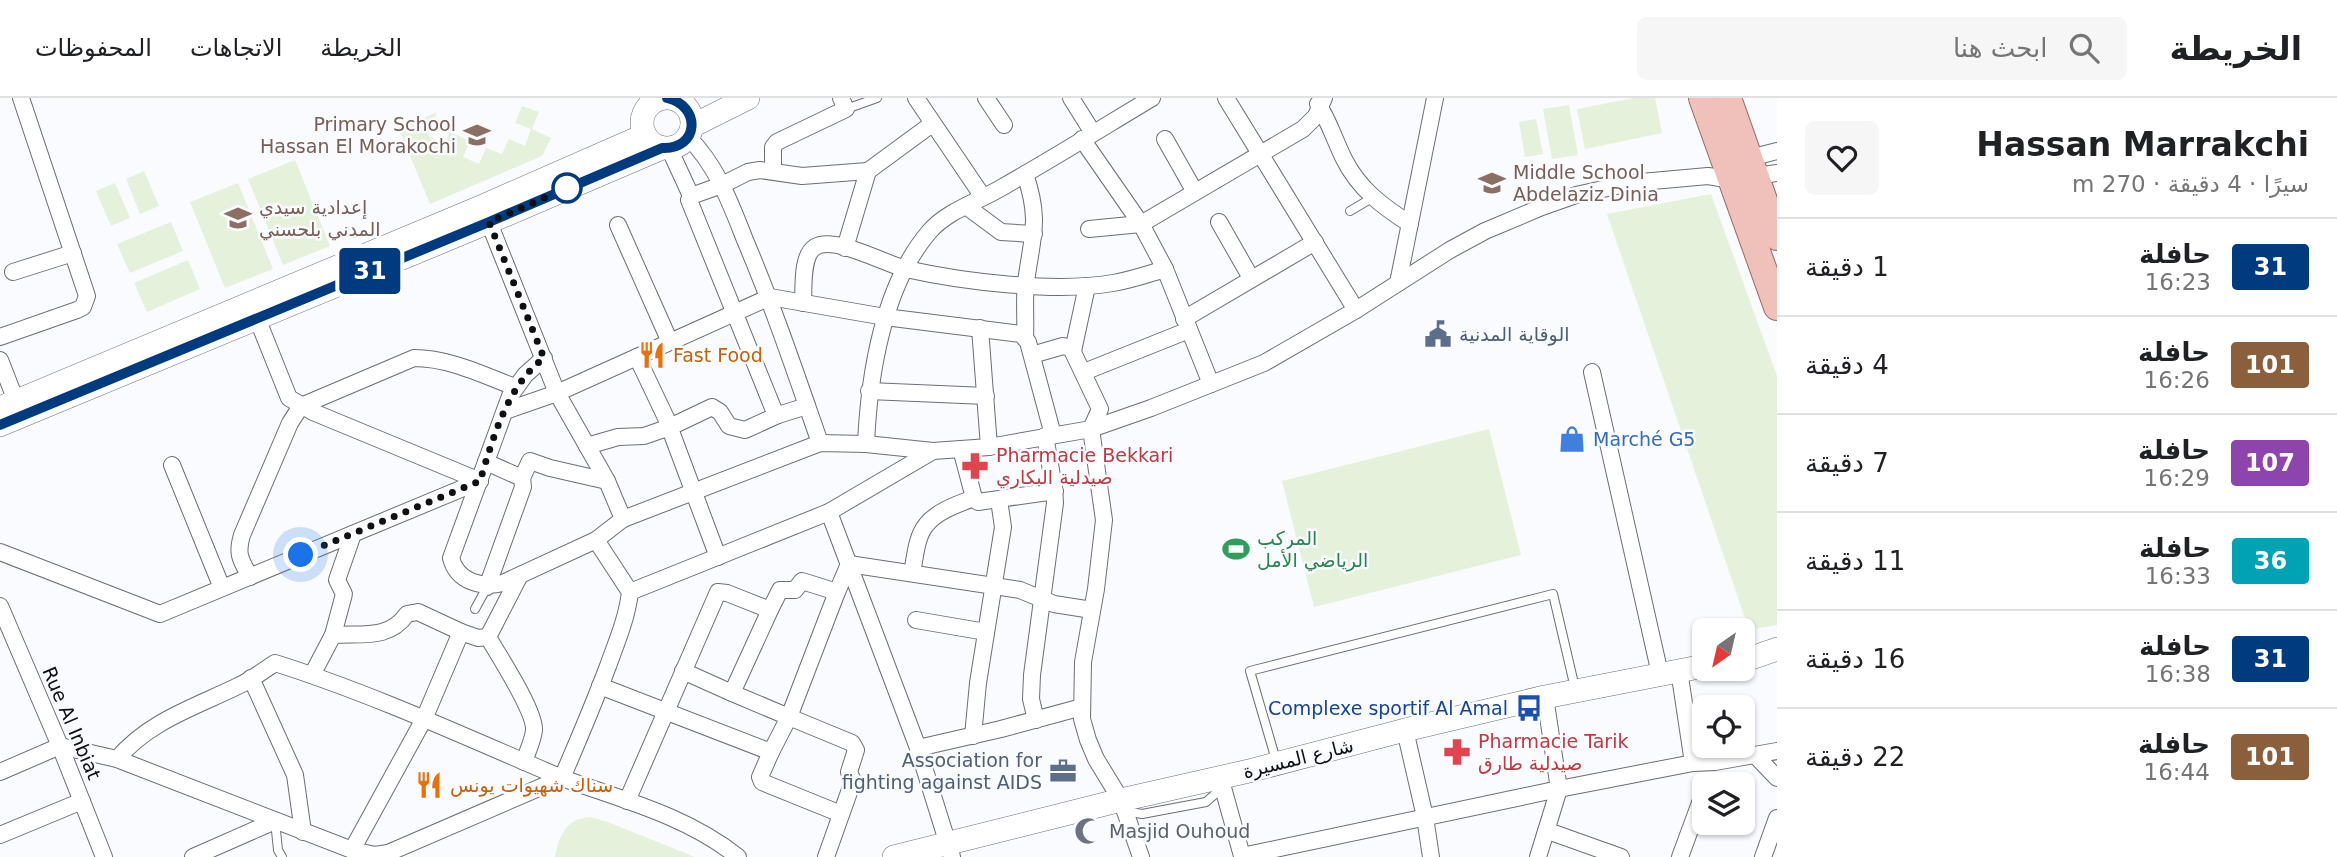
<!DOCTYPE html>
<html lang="ar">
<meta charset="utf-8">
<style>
body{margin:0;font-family:"DejaVu Sans",Cairo,sans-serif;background:#f6f6f6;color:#202124;direction:rtl;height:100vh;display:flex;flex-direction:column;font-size:26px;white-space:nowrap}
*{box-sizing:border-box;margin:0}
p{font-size:23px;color:#757577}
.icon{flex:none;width:38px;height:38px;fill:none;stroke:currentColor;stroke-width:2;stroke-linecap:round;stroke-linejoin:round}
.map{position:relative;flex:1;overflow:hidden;direction:ltr}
.drawer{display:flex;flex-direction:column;background:#fff;width:560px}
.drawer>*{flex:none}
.badge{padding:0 14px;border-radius:5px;font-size:24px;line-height:46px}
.needle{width:46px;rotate:214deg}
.tools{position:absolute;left:1692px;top:520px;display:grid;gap:14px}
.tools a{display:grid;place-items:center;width:63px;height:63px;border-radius:10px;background:#fff;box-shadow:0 2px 5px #0004;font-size:35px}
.you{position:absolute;width:35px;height:35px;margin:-18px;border:5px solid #fff;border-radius:50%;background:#1a73e8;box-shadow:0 0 0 10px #1a73e833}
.map>.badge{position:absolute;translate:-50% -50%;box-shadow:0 0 0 4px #fff}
.round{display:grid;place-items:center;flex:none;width:74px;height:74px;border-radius:10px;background:#f6f6f6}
.headline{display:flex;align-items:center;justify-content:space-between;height:119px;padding:0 28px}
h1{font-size:33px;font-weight:800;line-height:52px}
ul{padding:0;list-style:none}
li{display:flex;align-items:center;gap:21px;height:98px;padding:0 28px;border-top:2px solid #e0e0e0}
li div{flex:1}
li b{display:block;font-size:26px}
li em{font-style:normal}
li .badge{min-width:77px;font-weight:700;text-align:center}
header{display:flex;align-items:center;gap:42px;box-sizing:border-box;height:98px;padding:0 35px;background:#fff;border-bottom:2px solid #e0e0e0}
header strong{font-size:33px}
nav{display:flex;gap:38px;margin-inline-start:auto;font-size:24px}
.search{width:490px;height:63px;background:#f6f6f6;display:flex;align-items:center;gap:18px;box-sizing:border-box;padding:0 24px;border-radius:10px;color:#757577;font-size:26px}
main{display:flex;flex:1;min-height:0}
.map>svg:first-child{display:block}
</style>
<header>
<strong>الخريطة</strong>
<div class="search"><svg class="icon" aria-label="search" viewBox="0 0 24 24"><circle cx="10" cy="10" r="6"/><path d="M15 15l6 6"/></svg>ابحث هنا</div>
<nav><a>الخريطة</a><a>الاتجاهات</a><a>المحفوظات</a></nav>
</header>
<main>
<section class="drawer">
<div class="headline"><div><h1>Hassan Marrakchi</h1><p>سيرًا · 4 دقيقة · 270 m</p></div><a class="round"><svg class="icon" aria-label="heart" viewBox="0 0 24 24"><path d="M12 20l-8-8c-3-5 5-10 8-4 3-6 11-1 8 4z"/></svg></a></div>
<ul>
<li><span class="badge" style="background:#003b80;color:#fff">31</span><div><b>حافلة</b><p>16:23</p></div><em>1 دقيقة</em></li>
<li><span class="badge" style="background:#8b5e3c;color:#fff">101</span><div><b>حافلة</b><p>16:26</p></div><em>4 دقيقة</em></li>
<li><span class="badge" style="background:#8e44ad;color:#fff">107</span><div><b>حافلة</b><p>16:29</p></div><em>7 دقيقة</em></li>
<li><span class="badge" style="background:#00a3b4;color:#fff">36</span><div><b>حافلة</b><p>16:33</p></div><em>11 دقيقة</em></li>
<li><span class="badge" style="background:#003b80;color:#fff">31</span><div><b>حافلة</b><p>16:38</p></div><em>16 دقيقة</em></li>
<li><span class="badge" style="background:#8b5e3c;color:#fff">101</span><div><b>حافلة</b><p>16:44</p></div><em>22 دقيقة</em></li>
</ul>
</section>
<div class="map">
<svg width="1777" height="759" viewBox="0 0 1777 759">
<rect width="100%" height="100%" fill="#f9fbfe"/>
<!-- green -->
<g fill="#e6f1db">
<path d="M1634,0H1655L1662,35L1585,51L1577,11Z"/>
<path d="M1569,7L1578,57L1552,61L1543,11Z"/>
<path d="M522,8L539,14L532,31L551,40L542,58L430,106L399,31L437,14L428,38L445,45L450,34L470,43L463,59L479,66L486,50L502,56L509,41L525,48L531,31L515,25Z"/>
<path d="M1536,21L1543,56L1525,59L1519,24Z"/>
<path d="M295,62L330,148L283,167L248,81Z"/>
<path d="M144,73L159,108L140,116L126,81Z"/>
<path d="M115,85L130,120L111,128L96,93Z"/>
<path d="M238,85L273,171L225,190L190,104Z"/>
<path d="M1711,96L1777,278V527L1749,532L1607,116Z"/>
<path d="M171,124L183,153L130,175L117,146Z"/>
<path d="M188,162L200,191L147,214L134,185Z"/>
<path d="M1489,331L1521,457L1314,509L1282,383Z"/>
<path d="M590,719L605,723L695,759H555C559,737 566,721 590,719Z"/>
</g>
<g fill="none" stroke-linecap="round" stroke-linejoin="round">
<defs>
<g id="lane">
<path d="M846,11L877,0"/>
<path d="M1350,113L1372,100"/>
<path d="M475,511L487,489"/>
<path d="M1276,662L1250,573L1553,496L1575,590"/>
<path d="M1125,713L1142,716L1206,704L1223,689"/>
<path d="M275,723L278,752L282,759"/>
</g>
<g id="street">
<path d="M916,0L983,99"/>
<path d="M986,0L1004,27"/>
<path d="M1071,0L1093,35"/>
<path d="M1226,0L1356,212"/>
<path d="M1318,6C1329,23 1335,43 1344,61C1359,91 1382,108 1410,126"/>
<path d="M688,39C717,68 730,104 745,142C773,208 796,276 820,345"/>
<path d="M1082,41L1141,126L1165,171L1211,286"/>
<path d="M1165,41L1195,94"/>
<path d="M669,50L691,98"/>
<path d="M1742,62L1777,53"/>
<path d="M773,72V49L777,44L846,11L841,0"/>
<path d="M1025,76C1041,123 1032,138 1026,184C1024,202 1026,221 1025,240"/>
<path d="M966,108L1001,134L1034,136"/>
<path d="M486,117L557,295L607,383L623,421L596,442L503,485C482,490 457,484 451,460L510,298L525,277L544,260"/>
<path d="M1219,124L1251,180"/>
<path d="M618,127L670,244"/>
<path d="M1089,131L1141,126L1303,31L1316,18L1324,0"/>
<path d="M845,150L868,73L932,26"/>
<path d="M13,174L73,155"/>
<path d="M1398,185L1435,0"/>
<path d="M803,205C804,190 801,158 815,149C834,137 885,166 906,171C964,184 1056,195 1113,185C1131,182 1148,176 1165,171"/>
<path d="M257,220L289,300L313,314L480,383"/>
<path d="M1184,221L1315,144"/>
<path d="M980,230L989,349"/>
<path d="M0,239L77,212L83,209L87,198L21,0"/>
<path d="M1073,253L1087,188"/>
<path d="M1032,257L1063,248L1071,250L1100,311L1091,331L1104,422L1096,491L1083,564L1082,621L1088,642L1096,661L1121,702L1141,759"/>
<path d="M637,259L666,320L718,459"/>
<path d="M0,262L16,303"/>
<path d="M1084,274L1189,232"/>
<path d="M1592,274L1660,576"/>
<path d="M869,293L986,298"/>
<path d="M807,308L778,317L775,315L689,102L691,98L722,87L748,74L760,72L802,78L868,73"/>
<path d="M505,313L557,295L770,199L885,219L1021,236L1028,244L1053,337"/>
<path d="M866,346C869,277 883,188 929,134C947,113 977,104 1001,90C1052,61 1102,30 1152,0"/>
<path d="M587,348L618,339L644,338L670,329L712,309L720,314L729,328L745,332L778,317"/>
<path d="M961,351L974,400L978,404L1055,393"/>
<path d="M486,364L522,380L523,389L487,489"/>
<path d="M172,367L222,490"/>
<path d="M522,380L530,363L550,370L607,383"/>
<path d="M829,414L918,650L952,759"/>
<path d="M623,421L820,345L866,346L933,353L989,349L1091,331L1151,310L1264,265L1356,212L1450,152L1485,133L1542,109L1576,97L1630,85L1708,78L1732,82L1777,75"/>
<path d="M0,454L160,516L480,383"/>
<path d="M912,475C915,461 916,439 926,427C937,413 958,406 974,400"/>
<path d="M250,479C241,462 236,457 242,437L290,325L301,308L414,260C449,260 483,277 515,289"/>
<path d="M630,494L829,414L933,353"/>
<path d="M0,508L60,648L104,759"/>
<path d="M916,522L986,534"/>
<path d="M333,537L344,496L337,482L353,436"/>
<path d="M488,539C499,558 535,613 534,632C533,643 527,654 524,664"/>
<path d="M1679,572L1693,665"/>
<path d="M683,573L732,595L770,512"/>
<path d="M312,577L333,537C362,535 389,542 407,516L418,514L461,534"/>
<path d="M251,580L295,677L303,734"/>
<path d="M600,588L771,654L789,619L732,595"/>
<path d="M1036,622L1031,601L1032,577L1055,405L1054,389L1045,338"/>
<path d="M1405,632L1425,719L1431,759"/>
<path d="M973,638L978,585L1003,429L999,402"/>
<path d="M918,650L1001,631L1082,609"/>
<path d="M771,654L760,679L762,684L841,716"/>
<path d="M1755,657L1777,680"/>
<path d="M117,661C149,623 195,609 238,588C251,582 263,573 275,565C373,596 468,640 562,680C578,643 594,605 608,568C617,543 627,520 630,494L596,442"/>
<path d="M0,674L60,648L117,661L352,752L375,757L388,755L562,680C623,702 687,718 738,759"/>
<path d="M1220,679L1242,758L1559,691L1693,665L1715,664L1777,653"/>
<path d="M627,703L718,494L727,495L770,512L780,492H795L802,483L837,494L849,466L1020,492L1054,506L1092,512"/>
<path d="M1548,733L1621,759"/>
<path d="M0,737L82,703"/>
<path d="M352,752L424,621L461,534L478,540L488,539L520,477"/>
<path d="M193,759L275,723"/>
<path d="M826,759L853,683L849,674L856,652L852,645L789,619L837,494"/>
<path d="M1538,759L1559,691L1545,599"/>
<path d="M1680,759L1704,694"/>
<path d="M1763,759L1777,720"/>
</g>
<g id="secondary">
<circle cx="667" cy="25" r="25"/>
<path d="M692,28L748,0"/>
<path d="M0,310L483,108L645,37"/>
<path d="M0,327L489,124L662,50"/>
<path d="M1743,563L1777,551"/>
<path d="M894,759L1121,702L1249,673L1405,632L1545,599L1704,568"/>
</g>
<g id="primary">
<path d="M1702,0L1777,209"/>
<path d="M1728,0L1777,139"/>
</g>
</defs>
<!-- lane casing -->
<use href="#lane" stroke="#6b6e76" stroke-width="10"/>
<!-- street casing -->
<use href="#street" stroke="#6b6e76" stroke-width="18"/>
<!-- secondary casing -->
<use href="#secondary" stroke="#6b6e76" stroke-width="24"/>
<!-- primary casing -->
<use href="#primary" stroke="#996862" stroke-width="28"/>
<!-- lane -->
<use href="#lane" stroke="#fff" stroke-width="8"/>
<!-- street -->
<use href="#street" stroke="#fff" stroke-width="16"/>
<!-- secondary -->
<use href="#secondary" stroke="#fff" stroke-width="23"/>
<!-- primary -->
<use href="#primary" stroke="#efc1ba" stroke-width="26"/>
</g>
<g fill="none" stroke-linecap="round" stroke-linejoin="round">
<defs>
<path id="line" d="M0,327L489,124L662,50C699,52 702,8 667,0"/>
</defs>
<!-- line casing -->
<use href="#line" stroke="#fff" stroke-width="16"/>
<!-- line -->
<use href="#line" stroke="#003b80" stroke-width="10"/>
<!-- walk -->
<path stroke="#0f1013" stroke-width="7" stroke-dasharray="0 12.6" d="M301,457L480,383C493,340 507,288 544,260L489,124L567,90"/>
</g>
<!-- icons -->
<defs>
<symbol id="school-bare" viewBox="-9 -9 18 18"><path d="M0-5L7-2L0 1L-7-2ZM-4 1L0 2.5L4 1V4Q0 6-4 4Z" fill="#8d6e63" stroke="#f9fbfe" stroke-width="2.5" paint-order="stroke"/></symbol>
<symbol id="civic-bare" viewBox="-9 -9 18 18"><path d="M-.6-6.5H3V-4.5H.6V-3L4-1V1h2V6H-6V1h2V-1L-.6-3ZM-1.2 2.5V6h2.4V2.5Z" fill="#5c6f8a" stroke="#f9fbfe" stroke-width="2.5" paint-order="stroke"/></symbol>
<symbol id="restaurant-bare" viewBox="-9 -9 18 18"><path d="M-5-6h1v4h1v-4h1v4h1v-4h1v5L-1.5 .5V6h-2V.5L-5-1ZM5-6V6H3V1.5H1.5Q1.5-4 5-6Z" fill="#e8710a" stroke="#f9fbfe" stroke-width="2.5" paint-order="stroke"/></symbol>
<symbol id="shop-bare" viewBox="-9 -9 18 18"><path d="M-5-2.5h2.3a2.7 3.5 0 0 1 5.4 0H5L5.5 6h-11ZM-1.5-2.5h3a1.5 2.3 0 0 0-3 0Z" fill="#3f7fe0" stroke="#f9fbfe" stroke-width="2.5" paint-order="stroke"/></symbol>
<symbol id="pharmacy-bare" viewBox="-9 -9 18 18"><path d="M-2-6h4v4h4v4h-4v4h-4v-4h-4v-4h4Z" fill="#e0444e" stroke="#f9fbfe" stroke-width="2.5" paint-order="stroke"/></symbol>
<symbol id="stadium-bare" viewBox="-9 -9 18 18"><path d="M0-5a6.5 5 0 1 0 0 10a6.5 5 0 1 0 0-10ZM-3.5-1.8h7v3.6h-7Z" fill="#2e9e5b" stroke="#f9fbfe" stroke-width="2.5" paint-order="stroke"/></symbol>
<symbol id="bus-bare" viewBox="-9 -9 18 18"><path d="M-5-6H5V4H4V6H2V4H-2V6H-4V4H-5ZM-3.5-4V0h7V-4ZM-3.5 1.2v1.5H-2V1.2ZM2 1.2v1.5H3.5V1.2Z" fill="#1a4fb4" stroke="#f9fbfe" stroke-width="2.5" paint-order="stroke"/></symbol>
<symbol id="office-bare" viewBox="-9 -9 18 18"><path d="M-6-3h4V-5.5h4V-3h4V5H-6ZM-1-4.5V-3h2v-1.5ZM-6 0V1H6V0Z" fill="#5c6f8a" stroke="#f9fbfe" stroke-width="2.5" paint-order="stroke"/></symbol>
<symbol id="mosque-bare" viewBox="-9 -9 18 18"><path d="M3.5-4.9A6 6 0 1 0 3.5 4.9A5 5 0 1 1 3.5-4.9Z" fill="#6b7280" stroke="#f9fbfe" stroke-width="2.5" paint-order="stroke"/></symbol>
</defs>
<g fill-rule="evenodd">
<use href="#school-bare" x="458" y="18" width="38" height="38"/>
<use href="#school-bare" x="1473" y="66" width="38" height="38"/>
<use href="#school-bare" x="219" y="101" width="38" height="38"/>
<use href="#civic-bare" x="1419" y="217" width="38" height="38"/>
<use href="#restaurant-bare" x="633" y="238" width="38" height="38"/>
<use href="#shop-bare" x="1553" y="322" width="38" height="38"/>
<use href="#pharmacy-bare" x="956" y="349" width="38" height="38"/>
<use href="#stadium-bare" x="1217" y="432" width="38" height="38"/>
<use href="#bus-bare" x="1510" y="591" width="38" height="38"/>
<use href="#pharmacy-bare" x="1438" y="635" width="38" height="38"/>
<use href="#office-bare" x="1044" y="654" width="38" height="38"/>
<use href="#restaurant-bare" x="410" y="668" width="38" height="38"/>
<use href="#mosque-bare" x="1069" y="714" width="38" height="38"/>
</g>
<!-- markers -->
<circle fill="#fff" stroke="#003b80" stroke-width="3.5" cx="567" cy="90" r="14"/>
<g text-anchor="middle" stroke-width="5" stroke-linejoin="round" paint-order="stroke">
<!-- education labels -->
<g font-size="19" fill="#785e54" stroke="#f9fbfe" text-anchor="start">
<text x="456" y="33" text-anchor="end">Primary School<tspan x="456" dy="22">Hassan El Morakochi</tspan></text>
<text x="1513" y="81">Middle School<tspan x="1513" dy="22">Abdelaziz Dinia</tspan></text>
<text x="259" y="116">إعدادية سيدي<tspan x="259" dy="22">المدني بلحسني</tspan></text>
</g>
<!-- service labels -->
<g font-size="19" fill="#4e5e75" stroke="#f9fbfe" text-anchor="start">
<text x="1459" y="243">الوقاية المدنية</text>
<text x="1042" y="669" text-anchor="end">Association for<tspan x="1042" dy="22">fighting against AIDS</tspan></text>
</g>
<!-- food labels -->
<g font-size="19" fill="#c56008" stroke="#f9fbfe" text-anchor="start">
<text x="673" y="264">Fast Food</text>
<text x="450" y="694">سناك شهيوات يونس</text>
</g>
<!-- shop labels -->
<g font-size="19" fill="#366cbe" stroke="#f9fbfe" text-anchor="start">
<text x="1593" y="348">Marché G5</text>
</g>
<!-- health labels -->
<g font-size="19" fill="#be3a42" stroke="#f9fbfe" text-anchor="start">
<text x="996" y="364">Pharmacie Bekkari<tspan x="996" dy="22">صيدلية البكاري</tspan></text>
<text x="1478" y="650">Pharmacie Tarik<tspan x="1478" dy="22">صيدلية طارق</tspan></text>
</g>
<!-- leisure labels -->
<g font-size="19" fill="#27864d" stroke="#f9fbfe" text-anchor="start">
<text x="1257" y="447">المركب<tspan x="1257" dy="22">الرياضي الأمل</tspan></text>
</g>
<!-- transit labels -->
<g font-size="19" fill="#164399" stroke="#f9fbfe" text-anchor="end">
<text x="1508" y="617">Complexe sportif Al Amal</text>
</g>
<!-- street labels -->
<g font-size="19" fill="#0f1013" stroke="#f9fbfe">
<text transform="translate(72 625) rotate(67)" y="7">Rue Al Inbiat</text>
<text transform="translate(1298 660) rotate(-14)" y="7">شارع المسيرة</text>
</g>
<!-- worship labels -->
<g font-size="19" fill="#5b616d" stroke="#f9fbfe" text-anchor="start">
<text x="1109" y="740">Masjid Ouhoud</text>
</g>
</g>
</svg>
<div class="tools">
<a><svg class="needle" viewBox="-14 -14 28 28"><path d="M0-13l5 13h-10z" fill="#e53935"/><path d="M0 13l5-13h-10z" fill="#757577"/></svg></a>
<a><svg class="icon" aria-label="locate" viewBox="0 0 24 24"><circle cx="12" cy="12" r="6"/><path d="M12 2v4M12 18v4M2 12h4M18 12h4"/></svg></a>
<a><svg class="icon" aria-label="layers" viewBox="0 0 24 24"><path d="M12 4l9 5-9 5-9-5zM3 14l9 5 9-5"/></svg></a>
</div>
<div class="you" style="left:301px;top:457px"></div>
<b class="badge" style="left:370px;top:173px;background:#003b80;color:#fff">31</b>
</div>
</main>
